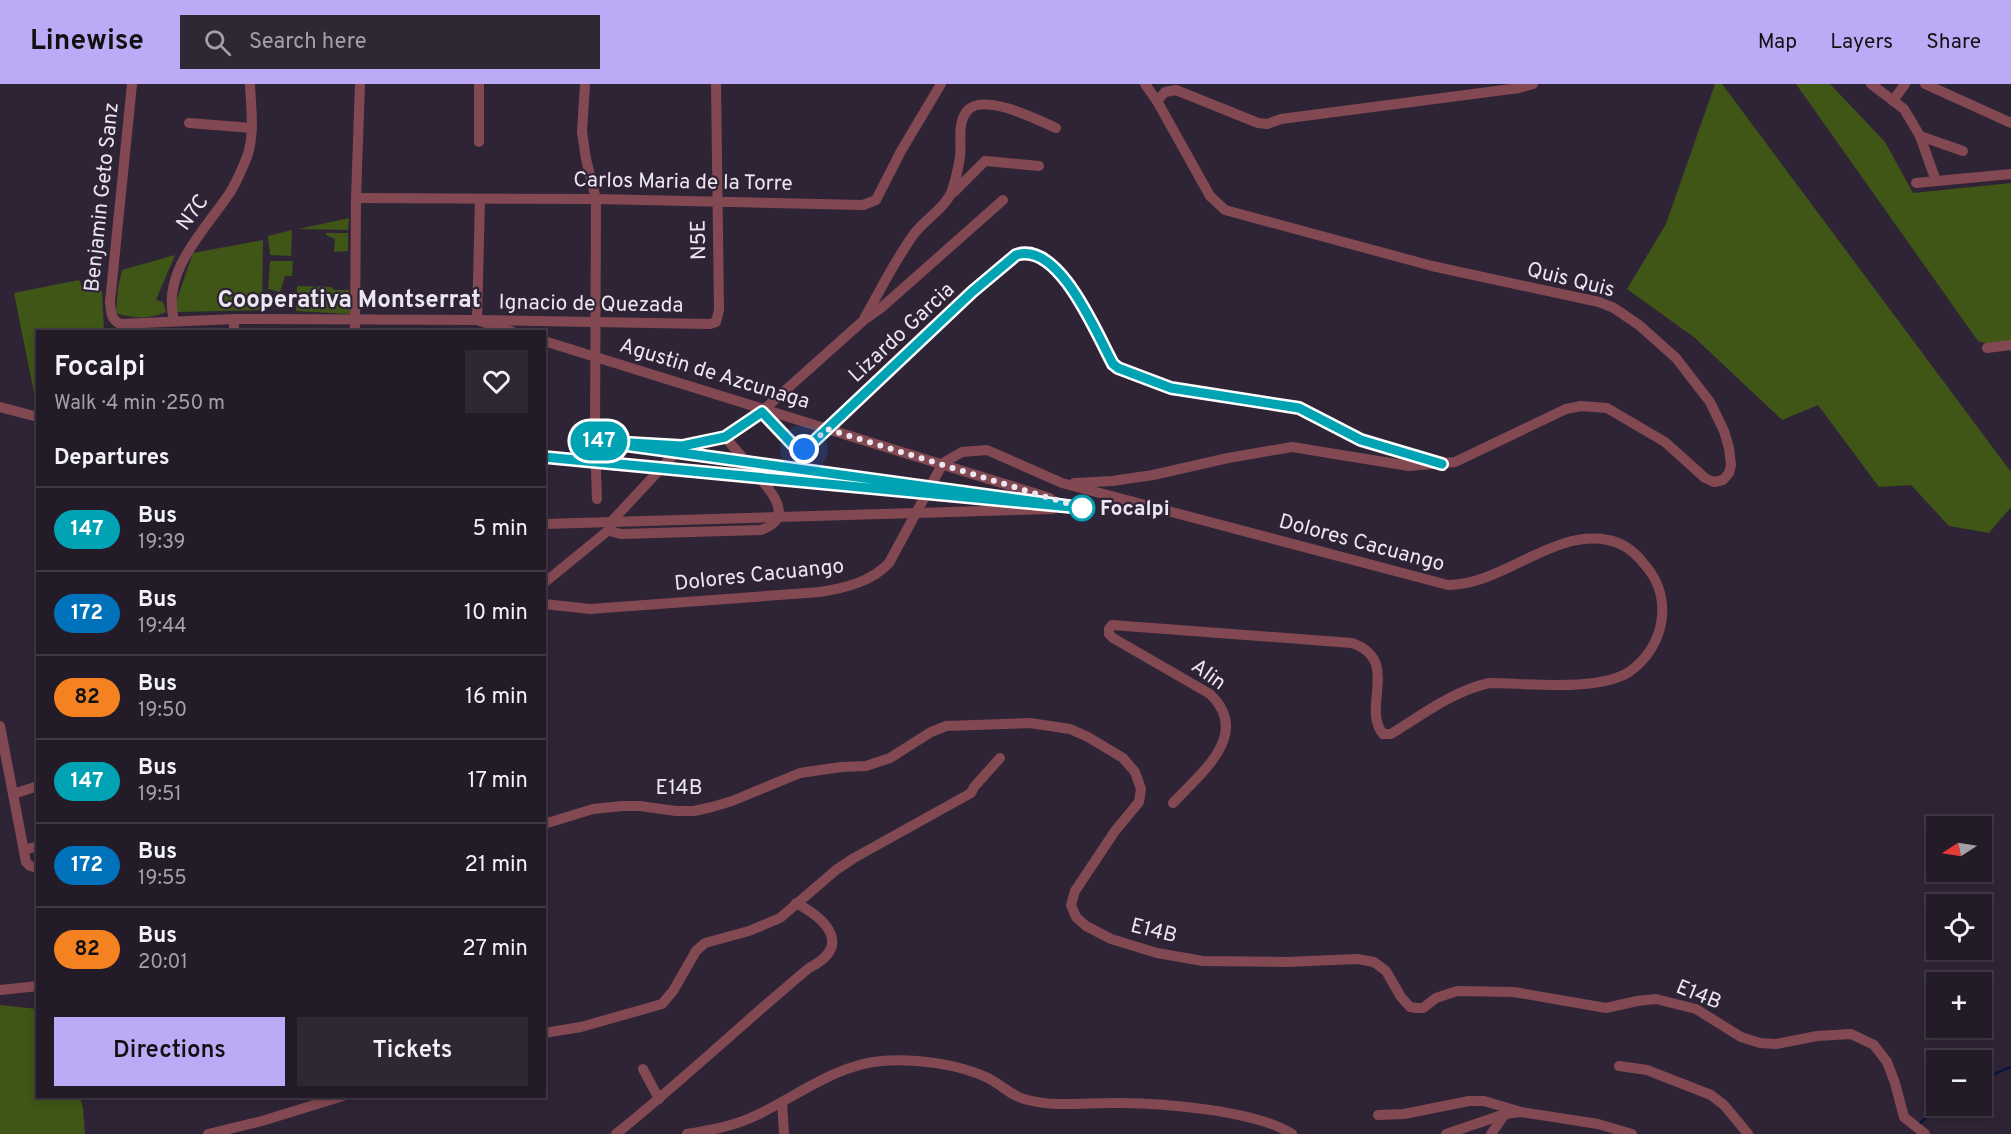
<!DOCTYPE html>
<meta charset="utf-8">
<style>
body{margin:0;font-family:Overpass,sans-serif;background:#2f2834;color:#f1f3f6;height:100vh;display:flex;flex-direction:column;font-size:22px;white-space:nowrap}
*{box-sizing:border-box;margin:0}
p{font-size:20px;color:#a3a1a8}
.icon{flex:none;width:33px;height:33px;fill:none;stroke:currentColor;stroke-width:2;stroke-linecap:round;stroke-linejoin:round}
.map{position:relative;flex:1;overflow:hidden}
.details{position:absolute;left:36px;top:246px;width:510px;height:768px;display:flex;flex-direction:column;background:#231b28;border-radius:0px;box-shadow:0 3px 9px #0003,0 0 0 2px #403945}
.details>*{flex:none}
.badge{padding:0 12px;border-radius:20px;font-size:21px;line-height:39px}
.needle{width:39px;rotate:258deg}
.tools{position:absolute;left:1926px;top:732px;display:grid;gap:12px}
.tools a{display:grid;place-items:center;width:66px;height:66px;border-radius:0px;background:#231b28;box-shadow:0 3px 9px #0003,0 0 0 2px #403945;font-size:30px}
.you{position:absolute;width:30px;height:30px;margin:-15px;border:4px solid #fff;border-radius:50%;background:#1a73e8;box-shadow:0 0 0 9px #1a73e833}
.map>.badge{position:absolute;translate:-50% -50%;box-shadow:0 0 0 3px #fff}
h2{padding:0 18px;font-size:22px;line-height:54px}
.round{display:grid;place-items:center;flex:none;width:63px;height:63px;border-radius:0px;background:#2f2834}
.headline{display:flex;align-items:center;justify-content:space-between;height:102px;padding:0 18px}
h1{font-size:28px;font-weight:600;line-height:45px}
.button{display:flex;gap:12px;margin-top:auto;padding:12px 18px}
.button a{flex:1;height:69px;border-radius:0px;background:#bbaaf6;color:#111;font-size:24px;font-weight:600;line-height:69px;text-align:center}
.button a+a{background:#2f2834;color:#f1f3f6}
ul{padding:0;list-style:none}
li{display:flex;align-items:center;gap:18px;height:84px;padding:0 18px;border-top:2px solid #403945}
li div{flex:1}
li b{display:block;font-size:22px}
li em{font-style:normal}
li .badge{min-width:66px;font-weight:700;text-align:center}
header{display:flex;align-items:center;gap:36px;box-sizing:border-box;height:84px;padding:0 30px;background:#bbaaf6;color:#111}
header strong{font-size:28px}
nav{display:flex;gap:33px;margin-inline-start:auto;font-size:21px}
.search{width:420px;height:54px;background:#2f2834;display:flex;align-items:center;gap:15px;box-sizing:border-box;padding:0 21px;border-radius:0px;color:#a3a1a8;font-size:22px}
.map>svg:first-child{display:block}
</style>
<header>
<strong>Linewise</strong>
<div class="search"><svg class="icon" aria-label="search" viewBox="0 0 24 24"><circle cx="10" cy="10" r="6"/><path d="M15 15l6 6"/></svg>Search here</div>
<nav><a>Map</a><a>Layers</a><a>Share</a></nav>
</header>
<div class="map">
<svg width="2011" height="1050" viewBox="0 0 2011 1050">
<rect width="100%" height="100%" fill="#2f2436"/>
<!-- green -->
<g fill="#3f5617">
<path d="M1715,0H1722L2011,388V423L1989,449L1949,442L1911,401L1879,403L1818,321L1782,336L1695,254L1627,205L1666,140Z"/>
<path d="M1796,0H1830L1885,58L1913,109L2011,99V267L1978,257Z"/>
<path d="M349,134L348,146L299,145Z"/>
<path d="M292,146L291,172L270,171L268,152Z"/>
<path d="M326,149H348V167L334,168L335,155L326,151Z"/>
<path d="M263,156L262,226L177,228L175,221L193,169Z"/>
<path d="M175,171L156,216L163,218L166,228C150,235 133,235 116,229L118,204L122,186Z"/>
<path d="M270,177H293L292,192H285L280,208L268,205Z"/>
<path d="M79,196L84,207H102L104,247L38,248L37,324L14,209Z"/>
<path d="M297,202L331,203L335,206H349L350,230L296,227Z"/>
<path d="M0,921L37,925L38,1012L80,1013L83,1024L85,1050H0Z"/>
</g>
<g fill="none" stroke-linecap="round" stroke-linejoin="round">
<!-- stream -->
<g stroke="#001342" stroke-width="2">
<path d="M1982,995L2011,983"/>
<path d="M1919,1040L1940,1022"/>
</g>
<!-- minor -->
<g stroke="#834952" stroke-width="10">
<path d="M132,0L110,218C111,229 111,235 120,240L234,235L477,236L710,240L716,238L719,226L716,0"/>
<path d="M479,0V58"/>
<path d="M585,0L582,48L586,75L596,115L595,357L597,415"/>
<path d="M1871,0L1904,25L1920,52L1936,97"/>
<path d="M1925,0L2011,39"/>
<path d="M1157,17L1165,8L1176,6L1258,39L1267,40L1281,35L1519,4L1533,0"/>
<path d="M1893,17L1905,0"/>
<path d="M189,39L252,44"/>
<path d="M1920,52L1963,67"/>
<path d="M1916,99L2011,90"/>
<path d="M954,108L985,77L1039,82"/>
<path d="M356,114L596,115L863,121L876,116L901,67L941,0"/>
<path d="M480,115L477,236L513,248"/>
<path d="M1003,116L881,224L864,236L761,328L725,353L682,362L595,357L1082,424"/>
<path d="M865,233C881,205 895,176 914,150C924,136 944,125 951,109C955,98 958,86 960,73C962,58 956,37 969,25C987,10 1038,36 1056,44"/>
<path d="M174,236C161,188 204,147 229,110C236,100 242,85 247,73C255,50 251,24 250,0"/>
<path d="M234,248V235"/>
<path d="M355,248L356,114L360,0"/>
<path d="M544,257L1050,414"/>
<path d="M1987,264L2011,261"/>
<path d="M0,323L38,333"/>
<path d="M761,328L797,365L809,362L972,208L1016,171L1023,169L1037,171L1051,180L1064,193L1090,235L1113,280L1118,284L1171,304L1299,324L1361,356L1439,379"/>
<path d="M725,353L748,380"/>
<path d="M679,365L611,438L610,445L613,448L621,450L761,446C795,434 772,408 758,392"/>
<path d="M544,373L920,408"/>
<path d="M1074,399L1112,397L1153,391L1228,374L1292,363L1409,382L1455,378L1566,325L1581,322L1607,324L1665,358L1705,394L1714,398L1723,396L1729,389L1731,381L1729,364L1724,347L1710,318L1676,274L1639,241L1614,224L1599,218L1432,182L1225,126L1210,112L1157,17L1145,0"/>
<path d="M544,440L1052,425"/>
<path d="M544,499L610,445"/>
<path d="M544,520L590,525L820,508C845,504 871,498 889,479L943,379L962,368L987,366L1062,399L1448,501C1503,501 1552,445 1608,456C1624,459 1635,468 1645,481C1674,514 1665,563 1629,588C1598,608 1526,599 1489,599C1453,607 1422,631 1391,650H1383C1361,623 1401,576 1352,559L1112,541L1109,545V550L1113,554L1210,610C1252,650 1201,689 1173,719"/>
<path d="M0,642L26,778L30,782L38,784"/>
<path d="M13,710L38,702"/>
<path d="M544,740L593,725L623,722H640L676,727H694L712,723L732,717L800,689L841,683L866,682L890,674L931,648L946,642L1030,639L1070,645L1088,653L1123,674L1135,688L1141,705L1139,718L1115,747L1075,807L1071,821L1076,833L1086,842L1111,855L1157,869L1203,877L1287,878L1357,875L1374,878L1386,887L1401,913L1410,923L1416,924H1423L1436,914L1457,907L1514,908L1606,924L1637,917L1656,915L1696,925L1741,953L1760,959L1776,960L1817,952L1851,950L1874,961L1887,978L1895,999L1904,1033L1925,1050"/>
<path d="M24,766L38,762"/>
<path d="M0,906L38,902"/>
<path d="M544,949L581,943L662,920L673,907L696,867L705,859L749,847L780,834L836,786L854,774L971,709L974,703L1000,674"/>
<path d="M1619,982L1647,986L1711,1011L1724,1021L1748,1050"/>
<path d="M643,985L659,1015"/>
<path d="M782,1018L784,1050"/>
<path d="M1378,1031L1404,1030L1469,1017H1484L1518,1027"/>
<path d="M208,1050L262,1037L343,1012"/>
<path d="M616,1050C682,997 744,938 809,884C852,862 828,836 796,819"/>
<path d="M687,1050C711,1046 735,1042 757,1031C797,1012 836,981 881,977C914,974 959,980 988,994C1002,1001 1012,1013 1028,1016C1054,1023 1083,1019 1110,1019C1154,1018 1256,1026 1292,1050"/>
<path d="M1446,1050L1505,1030L1521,1028L1598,1040L1632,1050"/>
<path d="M1491,1050L1505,1030"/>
</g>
</g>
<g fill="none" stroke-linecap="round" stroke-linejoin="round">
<defs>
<path id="line" d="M544,373L1082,424L595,357L682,362L725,353L762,328L797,365L809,362L972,208L1016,171C1059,156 1097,251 1113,280L1118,284L1171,304L1299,324L1361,356L1442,380"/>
</defs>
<!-- line casing -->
<use href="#line" stroke="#fff" stroke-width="14"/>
<!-- line -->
<use href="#line" stroke="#00a3b4" stroke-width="9"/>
<!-- walk -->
<path stroke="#ece6f1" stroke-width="6" stroke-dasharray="0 10.8" d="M804,365L809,362L827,345L1082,424"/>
</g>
<!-- markers -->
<circle fill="#fff" stroke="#00a3b4" stroke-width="3" cx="1082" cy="424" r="12"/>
<g text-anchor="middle" stroke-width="4.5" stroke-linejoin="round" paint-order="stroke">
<!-- street labels -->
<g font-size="21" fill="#ece6f1" stroke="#2f2436">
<text transform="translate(683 97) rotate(1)" y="7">Carlos Maria de la Torre</text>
<text transform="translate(101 113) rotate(-84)" y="7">Benjamin Geto Sanz</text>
<text transform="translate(192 128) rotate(-54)" y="7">N7C</text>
<text transform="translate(698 156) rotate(-91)" y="7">N5E</text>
<text transform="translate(1571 195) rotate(14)" y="7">Quis Quis</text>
<text transform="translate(591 219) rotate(1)" y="7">Ignacio de Quezada</text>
<text transform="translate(901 248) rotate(-43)" y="7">Lizardo Garcia</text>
<text transform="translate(715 289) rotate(17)" y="7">Agustin de Azcunaga</text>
<text transform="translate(1362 458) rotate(15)" y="7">Dolores Cacuango</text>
<text transform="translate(759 490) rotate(-6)" y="7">Dolores Cacuango</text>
<text transform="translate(1209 590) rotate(36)" y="7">Alin</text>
<text x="679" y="710">E14B</text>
<text transform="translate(1154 846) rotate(14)" y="7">E14B</text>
<text transform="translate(1699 910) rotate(22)" y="7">E14B</text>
</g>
<!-- stop labels -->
<g font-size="21" font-weight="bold" fill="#ece6f1" stroke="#2f2436" text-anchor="start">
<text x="1100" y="431">Focalpi</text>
</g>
<!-- quarter labels -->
<g font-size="24" font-weight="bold" fill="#ece6f1" stroke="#2f2436">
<text x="349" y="223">Cooperativa Montserrat</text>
</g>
</g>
</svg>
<div class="tools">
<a><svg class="needle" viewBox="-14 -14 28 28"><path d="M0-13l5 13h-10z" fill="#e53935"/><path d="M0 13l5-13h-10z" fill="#a3a1a8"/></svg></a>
<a><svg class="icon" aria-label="locate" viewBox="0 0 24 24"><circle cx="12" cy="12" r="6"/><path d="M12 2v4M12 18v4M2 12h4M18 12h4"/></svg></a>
<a>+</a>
<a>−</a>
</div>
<div class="you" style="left:804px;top:365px"></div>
<b class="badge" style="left:599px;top:357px;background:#00a3b4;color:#fff">147</b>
<section class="details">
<div class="headline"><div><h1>Focalpi</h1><p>Walk · 4 min · 250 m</p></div><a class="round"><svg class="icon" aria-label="heart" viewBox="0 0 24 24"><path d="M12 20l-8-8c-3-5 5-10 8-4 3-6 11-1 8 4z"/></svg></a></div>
<h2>Departures</h2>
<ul>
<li><span class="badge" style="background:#00a3b4;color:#fff">147</span><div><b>Bus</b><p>19:39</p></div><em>5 min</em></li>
<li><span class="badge" style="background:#0072bc;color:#fff">172</span><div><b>Bus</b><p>19:44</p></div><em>10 min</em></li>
<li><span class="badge" style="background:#f58220;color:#111">82</span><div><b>Bus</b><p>19:50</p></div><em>16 min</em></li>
<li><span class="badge" style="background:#00a3b4;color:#fff">147</span><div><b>Bus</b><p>19:51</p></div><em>17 min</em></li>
<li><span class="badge" style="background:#0072bc;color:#fff">172</span><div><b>Bus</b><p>19:55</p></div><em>21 min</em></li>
<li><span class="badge" style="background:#f58220;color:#111">82</span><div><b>Bus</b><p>20:01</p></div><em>27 min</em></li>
</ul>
<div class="button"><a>Directions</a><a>Tickets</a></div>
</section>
</div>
